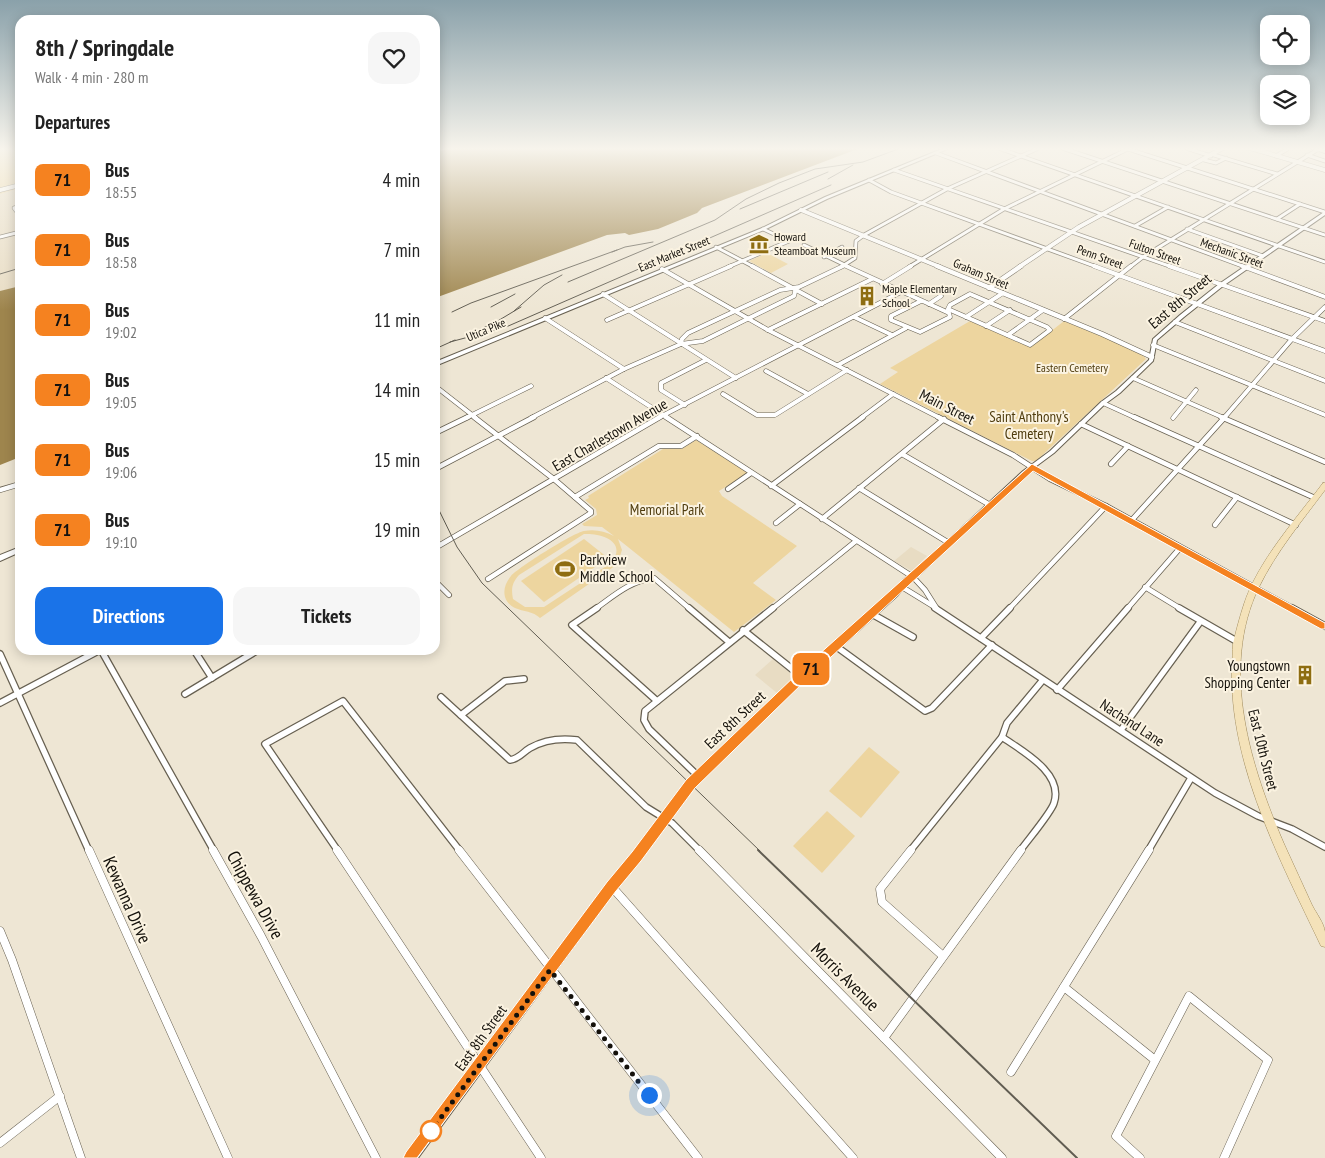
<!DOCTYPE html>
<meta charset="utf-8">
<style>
body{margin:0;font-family:"PT Sans Narrow",sans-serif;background:#f6f6f6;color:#222;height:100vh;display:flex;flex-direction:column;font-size:19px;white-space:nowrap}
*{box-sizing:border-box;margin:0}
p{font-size:16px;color:#767676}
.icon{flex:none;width:28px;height:28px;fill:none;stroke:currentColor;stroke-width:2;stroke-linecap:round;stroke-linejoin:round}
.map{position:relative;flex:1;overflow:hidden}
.details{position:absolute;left:15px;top:15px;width:425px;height:640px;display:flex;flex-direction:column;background:#fff;border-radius:15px;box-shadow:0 2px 12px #0003}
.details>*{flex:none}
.badge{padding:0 10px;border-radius:8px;font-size:18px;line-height:32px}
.buttons{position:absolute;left:1260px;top:15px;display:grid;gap:10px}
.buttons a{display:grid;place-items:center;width:50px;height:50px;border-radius:10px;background:#fff;box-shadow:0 2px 12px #0003;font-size:25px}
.you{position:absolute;width:25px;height:25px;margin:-12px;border:4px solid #fff;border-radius:50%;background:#1a73e8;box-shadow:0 0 0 8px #1a73e833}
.map>.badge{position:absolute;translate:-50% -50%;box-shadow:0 0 0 2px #fff}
h2{padding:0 20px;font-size:19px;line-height:45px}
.round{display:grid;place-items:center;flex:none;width:52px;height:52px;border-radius:15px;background:#f6f6f6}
.head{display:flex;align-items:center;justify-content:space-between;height:85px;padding:0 20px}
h1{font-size:24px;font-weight:700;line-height:38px}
.primary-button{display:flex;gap:10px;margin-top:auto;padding:10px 20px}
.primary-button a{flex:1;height:58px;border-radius:15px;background:#1a73e8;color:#fff;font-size:20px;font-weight:700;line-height:58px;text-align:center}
.primary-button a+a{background:#f6f6f6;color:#222}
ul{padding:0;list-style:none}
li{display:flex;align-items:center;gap:15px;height:70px;padding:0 20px}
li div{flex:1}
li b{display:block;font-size:19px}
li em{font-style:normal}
li .badge{min-width:55px;font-weight:700;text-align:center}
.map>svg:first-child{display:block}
</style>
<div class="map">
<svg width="1325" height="1158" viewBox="0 0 1325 1158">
<rect width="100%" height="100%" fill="#eee6d4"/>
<!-- built -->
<g fill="#e8dcc3">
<path d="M20,187V286L0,291V192Z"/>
<path d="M911,547L927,556L912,571L894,561Z"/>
<path d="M773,659L794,676V678L777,693L755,675Z"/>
</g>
<!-- green -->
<g fill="#edd59f" fill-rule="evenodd">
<path d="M0,148H20V188L0,194Z"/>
<path d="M767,253L788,264L771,273L749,261Z"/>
<path d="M970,321L1031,347L1064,321L1140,352L1146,359L1036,461H1032L880,384L898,372L890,368Z"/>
<path d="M696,440L748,473L719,491L722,496L797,546L753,583L776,600L734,632L618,539L622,550L619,559L622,561L540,618C530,608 511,614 505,597C503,589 506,582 511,576C519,567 573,533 584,531C595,529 604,531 614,536L602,527L584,526L582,524L597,515L596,509L585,500L589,498L588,496L663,449H682ZM584,534C602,533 628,542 611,563L544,607H525L513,599C511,588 512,583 519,575Z"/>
<path d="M584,539L608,558L544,602L521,581Z"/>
<path d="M869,747L900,772L861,818L829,791Z"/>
<path d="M827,811L855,836L822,873L793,846Z"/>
</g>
<!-- water -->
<g fill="#9e854d">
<path d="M449,148H860L702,208L697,213L658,229L629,235L625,233L607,235L435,298V153Z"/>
<path d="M20,286V457L0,465V291Z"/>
</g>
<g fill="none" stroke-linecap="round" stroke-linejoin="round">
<defs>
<g id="minor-far4">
<path d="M998,148L1325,262"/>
<path d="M1062,148L1325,235"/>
<path d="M1186,148L1211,156"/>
<path d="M1128,149L1325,212"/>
<path d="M936,153L1245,267"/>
<path d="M1214,155L1277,174"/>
<path d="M1307,155L1325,161"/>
<path d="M1276,156L1289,148"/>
<path d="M1204,160L1216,163L1226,158"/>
<path d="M894,170L1172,267"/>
<path d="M869,180L891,192L1097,267"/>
<path d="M20,206L14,208L20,216"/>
<path d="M1277,219L1300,204"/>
<path d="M1135,226L1168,207"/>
<path d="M763,229L789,241"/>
<path d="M1187,229L1263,256"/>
<path d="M0,237L20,232"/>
<path d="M804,245L849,267"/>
<path d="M716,247L754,267"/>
<path d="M824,257L842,247"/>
<path d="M728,267L789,241"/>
<path d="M841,267L855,258L856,241L864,235L947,189L1039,148"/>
<path d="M909,267L1004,209L1130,148"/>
<path d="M1130,267L1143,257L1317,150L1325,149"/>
</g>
<g id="minor-far3">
<path d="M752,266L822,304"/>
<path d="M846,266L949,313L950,317L920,332L891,320V316L921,301"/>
<path d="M1094,266L1325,351"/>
<path d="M1169,266L1325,321"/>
<path d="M1242,266L1325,297"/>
<path d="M662,269L768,330L940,418"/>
<path d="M882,284L911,266"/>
<path d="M603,294L736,378"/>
<path d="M970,294L1047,327L1050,330L1030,345L948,309L950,305Z"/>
<path d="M929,304L941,296"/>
<path d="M854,317L892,335"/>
<path d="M966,317L1003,293"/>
<path d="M545,318L624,369"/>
<path d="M1064,319L1131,266"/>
<path d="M607,320L731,266"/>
<path d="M1175,322L1325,381"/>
<path d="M986,326L1010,310"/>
<path d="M768,330L872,279"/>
<path d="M1008,335L1043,310"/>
<path d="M681,344L682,339L688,333L780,290L799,287L843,266"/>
<path d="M1153,345L1325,415"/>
<path d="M838,365L906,328"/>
<path d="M766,371L808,394"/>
<path d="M606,378L668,418"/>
<path d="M1133,378L1224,418"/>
<path d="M435,386L476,418"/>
<path d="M723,394L757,415H775L847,370"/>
<path d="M1103,403L1136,418"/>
<path d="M685,405L661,390V383L706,360"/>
<path d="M466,418L531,386"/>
<path d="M531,418L624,369L681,344L703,341L794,296L796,288"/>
<path d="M658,418L901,292"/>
<path d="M861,418L893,394"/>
<path d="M1173,418L1196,390"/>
<path d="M1224,418L1292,339L1325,307"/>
</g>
<g id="minor-far2">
<path d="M474,417L555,480L591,511V513L488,579"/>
<path d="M666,417L913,577L925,590L937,609"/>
<path d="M938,417L1013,455L1050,479L1106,506L1294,609"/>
<path d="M1134,417L1315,498"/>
<path d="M1221,417L1325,462"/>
<path d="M1081,424L1296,525"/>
<path d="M435,433L468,417"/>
<path d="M902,454L990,505"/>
<path d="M1111,464L1128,446"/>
<path d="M435,469L534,417"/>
<path d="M771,486L863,417"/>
<path d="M859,488L949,543"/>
<path d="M728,489L751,473"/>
<path d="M0,490L20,484"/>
<path d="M575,497L659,446H681L697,436"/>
<path d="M822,519L944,419"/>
<path d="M1131,521L1225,417"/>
<path d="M776,523L800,504"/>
<path d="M1215,525L1237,497"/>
<path d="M435,548L660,417"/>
<path d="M435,581L449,595"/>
<path d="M902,587L933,606"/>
<path d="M1145,587L1181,609"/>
<path d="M595,609C615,595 630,581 654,578L690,609"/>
<path d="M772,609L856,541"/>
<path d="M1009,609L1106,506"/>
<path d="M1127,609L1180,548"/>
</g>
<g id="minor-far1">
<path d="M597,608L572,625L657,701"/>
<path d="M689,608L729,642"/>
<path d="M935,608L1215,793L1258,816L1292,829L1325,847"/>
<path d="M1179,608L1238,642"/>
<path d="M1292,608L1325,626"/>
<path d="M872,614L913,637"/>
<path d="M743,630L802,677"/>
<path d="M981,638L1010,608"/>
<path d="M837,647L925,711L932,708L992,645"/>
<path d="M101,650L214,851"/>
<path d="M194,650L212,678"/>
<path d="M0,654L89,851"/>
<path d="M1057,690L1128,608"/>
<path d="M185,694L258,650"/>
<path d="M441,697L510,760C519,759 523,752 530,748C544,740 561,738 577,740L646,807L672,823L700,851"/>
<path d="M0,703L100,650"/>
<path d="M461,715L505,681L524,679"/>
<path d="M1121,730L1200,622"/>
<path d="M1002,737C1022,751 1064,773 1054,803C1051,813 1027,841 1020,851"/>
<path d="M698,776L649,729L644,720L645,711L773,608"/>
<path d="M338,851L265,744L343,701L460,851"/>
<path d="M910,851L1002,737L1007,723L1042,681"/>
<path d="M1148,851L1191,778"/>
</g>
<g id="minor">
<path d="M89,850L228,1158"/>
<path d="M213,850L261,936L376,1158"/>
<path d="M337,850L541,1158"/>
<path d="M459,850L698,1158"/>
<path d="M699,850L1002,1158"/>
<path d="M911,850L880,889L882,902L943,956"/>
<path d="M612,887L853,1158"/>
<path d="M0,931L12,960L81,1158"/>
<path d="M1064,987L1155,1060"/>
<path d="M884,1038L1021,850"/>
<path d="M1011,1072L1149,850"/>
<path d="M0,1143L60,1096"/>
<path d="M1140,1158L1116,1136L1189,996L1268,1060L1224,1158"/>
</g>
<g id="tertiary-far1">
<path d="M1250,148L1325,170"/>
<path d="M0,190L20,185"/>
<path d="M801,210L940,267"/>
<path d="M1019,267L1079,227L1223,148"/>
</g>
<g id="tertiary">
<path d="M937,266L1102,334L1152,357"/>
<path d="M989,288L1021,266"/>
</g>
<g id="secondary">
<path d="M944,148H950L827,199L764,230L435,366V362L762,228L825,197Z"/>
<path d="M1310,148H1316L1325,151V153Z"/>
<path d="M1324,212H1325V215L1223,286L1184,317L1157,340L1153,361L1120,393L1105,404L1054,453L1027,473L920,574L908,583L897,596L805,679L694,787L640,859L615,890L418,1158H405L407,1154L609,884L634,853L688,781L799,675L893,592L904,579L916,570L1023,471L1050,451L1101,402L1116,391L1149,360L1153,339L1180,315L1219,284Z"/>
<path d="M20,547V552L0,561V555Z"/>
</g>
<path id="primary" d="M1323,483H1325V490C1302,521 1276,552 1259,587C1219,669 1251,768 1285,846C1294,866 1303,885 1312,905C1316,913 1324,923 1325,932C1325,937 1325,942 1325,947L1321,946C1280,860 1229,764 1232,667C1233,659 1232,651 1233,644C1236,631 1240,616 1244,604C1258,561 1296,519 1323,483Z"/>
</defs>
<!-- minor-far4 casing -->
<use href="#minor-far4" stroke="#676051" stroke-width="4.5"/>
<!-- minor-far3 casing -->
<use href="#minor-far3" stroke="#676051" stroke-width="5"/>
<!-- minor-far2 casing -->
<use href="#minor-far2" stroke="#676051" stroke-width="6"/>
<!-- minor-far1 casing -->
<use href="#minor-far1" stroke="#676051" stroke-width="8"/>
<!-- minor casing -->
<use href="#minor" stroke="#676051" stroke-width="9"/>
<!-- tertiary-far1 casing -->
<use href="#tertiary-far1" stroke="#676051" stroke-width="5"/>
<!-- tertiary casing -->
<use href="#tertiary" stroke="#676051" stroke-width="5.5"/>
<!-- secondary casing -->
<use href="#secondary" stroke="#676051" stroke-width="2"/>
<!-- primary casing -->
<use href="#primary" stroke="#a18c5e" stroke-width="1"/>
<!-- minor-far4 -->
<use href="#minor-far4" stroke="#fff" stroke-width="3"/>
<!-- minor-far3 -->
<use href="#minor-far3" stroke="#fff" stroke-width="4"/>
<!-- minor-far2 -->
<use href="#minor-far2" stroke="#fff" stroke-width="4.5"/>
<!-- minor-far1 -->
<use href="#minor-far1" stroke="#fff" stroke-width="5.5"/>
<!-- minor -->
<use href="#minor" stroke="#fff" stroke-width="8"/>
<!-- tertiary-far1 -->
<use href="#tertiary-far1" stroke="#fff" stroke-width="4"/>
<!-- tertiary -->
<use href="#tertiary" stroke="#fff" stroke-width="4.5"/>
<!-- secondary -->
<use href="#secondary" fill="#fff" fill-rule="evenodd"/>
<!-- primary -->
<use href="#primary" fill="#f4e2b9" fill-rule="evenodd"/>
<!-- rail-far1 -->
<g stroke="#615d52" stroke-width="1">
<path d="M828,179L853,165"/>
<path d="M740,209L828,172"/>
<path d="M612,252L625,247L653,242"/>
<path d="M0,274L20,268"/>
<path d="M568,282L715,220L746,199L779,183L815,169L863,162L901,148"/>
<path d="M491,307L515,294"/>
<path d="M514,311L544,285L562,275"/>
<path d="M452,312L471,303L617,250"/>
<path d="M491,325L521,307"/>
<path d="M476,331L496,322"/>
<path d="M450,342L506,327L831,185"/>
<path d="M435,349L455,340"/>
<path d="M435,502L457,547L482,583L760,851"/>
</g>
<!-- rail -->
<path stroke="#615d52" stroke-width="2" d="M758,850L1077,1158"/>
</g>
<!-- sky -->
<linearGradient id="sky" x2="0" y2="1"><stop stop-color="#8aa1aa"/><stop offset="0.48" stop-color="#f7f4ec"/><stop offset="1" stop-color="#f7f4ec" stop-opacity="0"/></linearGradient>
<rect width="1325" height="310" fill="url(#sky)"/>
<!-- line -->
<path fill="#f58220" stroke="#fff" d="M1032,464L1325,623V629H1321L1033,471L806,680L695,788L641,861L616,891L417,1158H403L406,1152L607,882L632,852L686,780L798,673Z"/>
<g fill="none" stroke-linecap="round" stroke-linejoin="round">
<!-- walk -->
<path stroke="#14110b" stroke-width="5" stroke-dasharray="0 9" d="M431,1131L550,970L649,1095"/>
</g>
<!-- icons -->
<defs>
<symbol id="museum-bare" viewBox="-9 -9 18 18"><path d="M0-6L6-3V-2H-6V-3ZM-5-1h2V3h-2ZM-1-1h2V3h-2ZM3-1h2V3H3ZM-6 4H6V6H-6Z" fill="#8e6d11" stroke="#fbf3e1" stroke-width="2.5" paint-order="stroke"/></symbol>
<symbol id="building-bare" viewBox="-9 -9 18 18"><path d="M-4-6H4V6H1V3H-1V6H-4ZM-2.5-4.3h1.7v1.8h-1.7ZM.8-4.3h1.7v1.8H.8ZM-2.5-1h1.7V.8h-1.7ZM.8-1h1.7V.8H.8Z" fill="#8e6d11" stroke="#fbf3e1" stroke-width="2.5" paint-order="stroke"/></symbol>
<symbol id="stadium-bare" viewBox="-9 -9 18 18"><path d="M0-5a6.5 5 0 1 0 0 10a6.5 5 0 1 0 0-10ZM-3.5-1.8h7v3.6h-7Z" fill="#8e6d11" stroke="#fbf3e1" stroke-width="2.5" paint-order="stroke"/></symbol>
</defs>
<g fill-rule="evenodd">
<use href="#museum-bare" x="745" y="230" width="28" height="28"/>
<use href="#building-bare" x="853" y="282" width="28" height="28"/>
<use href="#stadium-bare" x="551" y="555" width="28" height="28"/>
<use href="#building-bare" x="1291" y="661" width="28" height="28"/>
</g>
<!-- markers -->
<circle fill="#fff" stroke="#f58220" stroke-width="2.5" cx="431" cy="1131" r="10"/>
<g text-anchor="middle" stroke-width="4" stroke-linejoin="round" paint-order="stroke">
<!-- far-poi labels -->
<g font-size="12" fill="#14110b" stroke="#fbf3e1" text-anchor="start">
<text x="774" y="241">Howard<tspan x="774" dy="14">Steamboat Museum</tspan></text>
<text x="882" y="293">Maple Elementary<tspan x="882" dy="14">School</tspan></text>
</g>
<!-- far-street labels -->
<g font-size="12" fill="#14110b" stroke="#fbf3e1">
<text transform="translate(1155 252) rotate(20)" y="4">Fulton Street</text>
<text transform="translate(1232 253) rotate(20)" y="4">Mechanic Street</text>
<text transform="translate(674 254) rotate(-22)" y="4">East Market Street</text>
<text transform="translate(1100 257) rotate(20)" y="4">Penn Street</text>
<text transform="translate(981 274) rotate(23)" y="4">Graham Street</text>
<text transform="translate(486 330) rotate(-23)" y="4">Utica Pike</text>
</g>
<!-- far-park labels -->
<g font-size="12" fill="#4f3c0e" stroke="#fbf3e1">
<text x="1072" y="372">Eastern Cemetery</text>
</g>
<!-- street labels -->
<g font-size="15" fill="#14110b" stroke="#fbf3e1">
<text transform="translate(1180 301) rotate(-40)" y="5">East 8th Street</text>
<text transform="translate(947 407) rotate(27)" y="5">Main Street</text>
<text transform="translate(610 435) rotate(-30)" y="5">East Charlestown Avenue</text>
<text transform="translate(735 720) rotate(-43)" y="5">East 8th Street</text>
<text transform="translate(1132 723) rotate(33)" y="5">Nachand Lane</text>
<text transform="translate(1263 750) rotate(76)" y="5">East 10th Street</text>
<text transform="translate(481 1038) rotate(-54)" y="5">East 8th Street</text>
</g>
<!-- park labels -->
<g font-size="15" fill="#4f3c0e" stroke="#fbf3e1">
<text x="1029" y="422">Saint Anthony's<tspan x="1029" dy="17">Cemetery</tspan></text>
<text x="667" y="515">Memorial Park</text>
</g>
<!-- poi labels -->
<g font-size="15" fill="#14110b" stroke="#fbf3e1" text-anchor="start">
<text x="580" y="565">Parkview<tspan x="580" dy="17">Middle School</tspan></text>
<text x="1290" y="671" text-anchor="end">Youngstown<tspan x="1290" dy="17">Shopping Center</tspan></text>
</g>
<!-- near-street labels -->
<g font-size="18" fill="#14110b" stroke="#fbf3e1">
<text transform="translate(255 895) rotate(61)" y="6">Chippewa Drive</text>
<text transform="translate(127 900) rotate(66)" y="6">Kewanna Drive</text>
<text transform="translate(845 977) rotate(45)" y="6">Morris Avenue</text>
</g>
</g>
</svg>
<div class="buttons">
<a><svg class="icon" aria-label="locate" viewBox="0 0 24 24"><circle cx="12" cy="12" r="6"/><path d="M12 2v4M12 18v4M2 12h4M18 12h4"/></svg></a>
<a><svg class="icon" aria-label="layers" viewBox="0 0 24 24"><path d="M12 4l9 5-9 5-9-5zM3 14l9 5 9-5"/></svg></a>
</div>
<div class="you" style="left:649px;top:1095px"></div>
<b class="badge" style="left:811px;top:669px;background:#f58220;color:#111">71</b>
<section class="details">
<div class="head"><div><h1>8th / Springdale</h1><p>Walk · 4 min · 280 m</p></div><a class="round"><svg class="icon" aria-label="heart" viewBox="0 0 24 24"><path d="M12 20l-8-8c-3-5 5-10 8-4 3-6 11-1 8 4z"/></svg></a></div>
<h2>Departures</h2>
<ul>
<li><span class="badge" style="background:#f58220;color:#111">71</span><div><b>Bus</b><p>18:55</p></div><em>4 min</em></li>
<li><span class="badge" style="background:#f58220;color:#111">71</span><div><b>Bus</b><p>18:58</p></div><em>7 min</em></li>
<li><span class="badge" style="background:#f58220;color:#111">71</span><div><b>Bus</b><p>19:02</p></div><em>11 min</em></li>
<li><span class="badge" style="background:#f58220;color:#111">71</span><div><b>Bus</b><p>19:05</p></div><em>14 min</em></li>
<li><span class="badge" style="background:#f58220;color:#111">71</span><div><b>Bus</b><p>19:06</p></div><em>15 min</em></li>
<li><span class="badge" style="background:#f58220;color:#111">71</span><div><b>Bus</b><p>19:10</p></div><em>19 min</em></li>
</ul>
<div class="primary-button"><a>Directions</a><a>Tickets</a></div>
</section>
</div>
